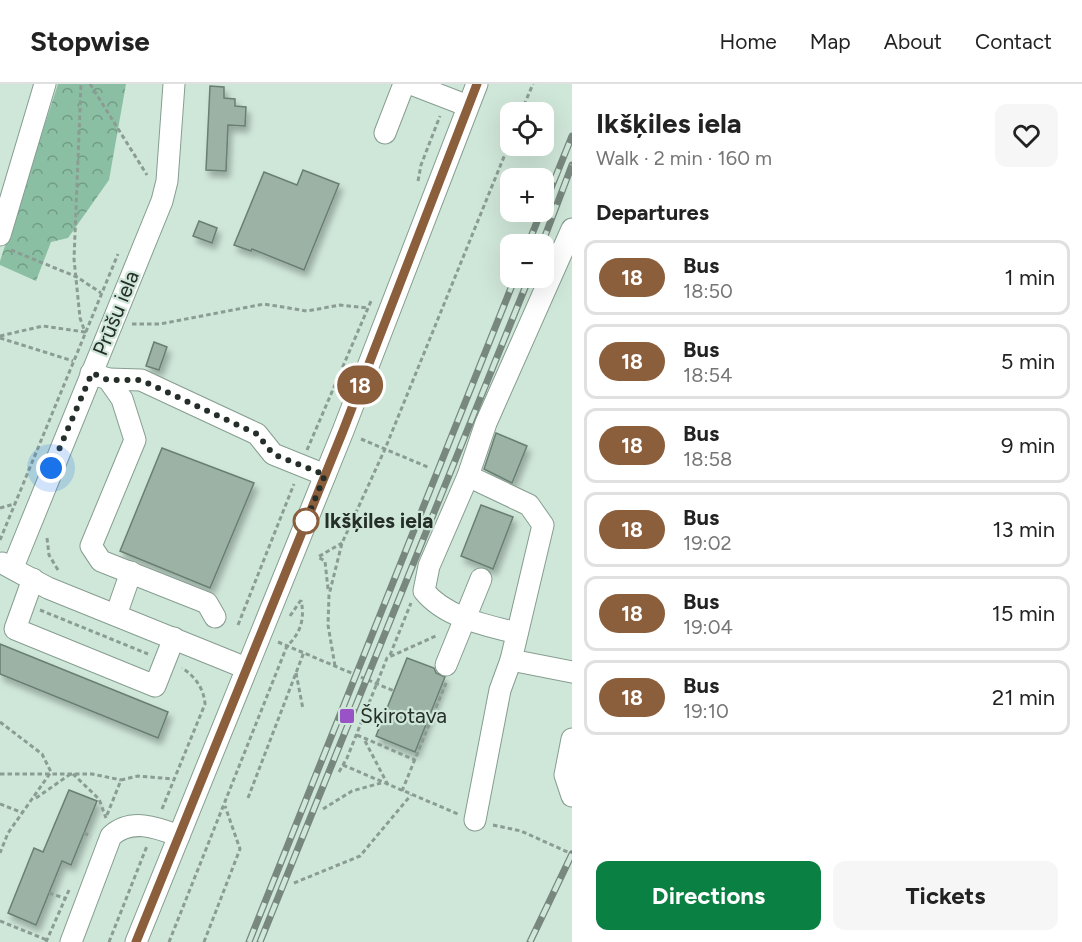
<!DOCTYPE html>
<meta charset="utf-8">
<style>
body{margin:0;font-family:Figtree,sans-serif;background:#f6f6f6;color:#222;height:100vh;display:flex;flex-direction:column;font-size:22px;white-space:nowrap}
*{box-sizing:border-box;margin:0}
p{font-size:20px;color:#767676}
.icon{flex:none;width:33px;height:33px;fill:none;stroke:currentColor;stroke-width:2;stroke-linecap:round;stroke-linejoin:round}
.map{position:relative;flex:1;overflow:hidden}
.drawer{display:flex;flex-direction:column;background:#fff;width:510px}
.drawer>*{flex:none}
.badge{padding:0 12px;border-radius:20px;font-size:21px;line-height:39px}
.buttons{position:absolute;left:500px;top:18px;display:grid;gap:12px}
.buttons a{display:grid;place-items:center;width:54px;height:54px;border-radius:12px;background:#fff;box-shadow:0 6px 24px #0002;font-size:30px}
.you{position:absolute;width:30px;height:30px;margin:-15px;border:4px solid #fff;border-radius:50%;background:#1a73e8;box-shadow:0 0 0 9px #1a73e833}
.map>.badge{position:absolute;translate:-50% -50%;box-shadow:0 0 0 3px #fff}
h2{padding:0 24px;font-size:22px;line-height:54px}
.round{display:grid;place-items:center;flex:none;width:63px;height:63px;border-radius:12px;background:#f6f6f6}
.headline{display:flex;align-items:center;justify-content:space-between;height:102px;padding:0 24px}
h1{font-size:28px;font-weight:700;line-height:45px}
.button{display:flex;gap:12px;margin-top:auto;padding:12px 24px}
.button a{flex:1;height:69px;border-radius:12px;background:#0b8043;color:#fff;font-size:24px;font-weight:700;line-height:69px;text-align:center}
.button a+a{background:#f6f6f6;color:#222}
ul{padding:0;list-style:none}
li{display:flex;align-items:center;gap:18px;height:75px;margin:0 12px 9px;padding:0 12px;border:3px solid #e0e0e0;border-radius:12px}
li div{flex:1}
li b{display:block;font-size:22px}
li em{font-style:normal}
li .badge{min-width:66px;font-weight:700;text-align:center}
header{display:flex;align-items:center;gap:36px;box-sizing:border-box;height:84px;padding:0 30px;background:#fff;border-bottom:2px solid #e0e0e0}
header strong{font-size:28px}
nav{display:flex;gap:33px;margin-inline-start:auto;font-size:21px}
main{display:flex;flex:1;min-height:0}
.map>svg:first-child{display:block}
</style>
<header>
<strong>Stopwise</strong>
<nav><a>Home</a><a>Map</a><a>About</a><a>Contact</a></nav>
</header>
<main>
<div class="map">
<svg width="572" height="858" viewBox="0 0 572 858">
<defs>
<pattern id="forest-crowns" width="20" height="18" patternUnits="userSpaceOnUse" patternTransform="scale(1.5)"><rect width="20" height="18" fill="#8bbfa3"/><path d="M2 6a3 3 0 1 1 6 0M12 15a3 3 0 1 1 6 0" fill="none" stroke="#719c85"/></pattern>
<filter id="shadow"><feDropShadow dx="3.5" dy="6" stdDeviation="3" flood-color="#0004"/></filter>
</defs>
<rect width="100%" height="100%" fill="#cfe7d9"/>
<!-- forest -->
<path fill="url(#forest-crowns)" d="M58,0H126L109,96L68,154L51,158L36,197L0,181V177Z"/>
<!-- building -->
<g fill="#9bb2a5" stroke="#697f72" stroke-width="1.5" filter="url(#shadow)">
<path d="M210,2L224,3V14L235,15V22L246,23L245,42L228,41L226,87L206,86Z"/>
<path d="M303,86L339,100L304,186L252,165L251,167L234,161L264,88L297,101Z"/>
<path d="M199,137L217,144L212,159L193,152Z"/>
<path d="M154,258L167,263L159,286L146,282Z"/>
<path d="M496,349L527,362L512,399L484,385Z"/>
<path d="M162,364L254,399L210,504L120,467Z"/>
<path d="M481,421L513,433L493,485L461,472Z"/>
<path d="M0,560L168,628L158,654L0,590Z"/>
<path d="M407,574L434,584L436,589L445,593L415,668L376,652Z"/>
<path d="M69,706L97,717L71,781L62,777L36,841L8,829L34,764L43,768Z"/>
</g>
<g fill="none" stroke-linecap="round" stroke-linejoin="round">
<defs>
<g id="minor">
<path d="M411,0L468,22"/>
<path d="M385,49L404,0"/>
<path d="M572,145L486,339L468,392L529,421L543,441L511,576L572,588"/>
<path d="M0,151L45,0"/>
<path d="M91,289L108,295L122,315L135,356L91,462L101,477L207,519L215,533"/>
<path d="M108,295L141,296L257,350L273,370L325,391"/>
<path d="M468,392L429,482L424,507C445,533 484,541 517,549"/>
<path d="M2,479L48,504L246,584"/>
<path d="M13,483L162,117L167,97L174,0"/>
<path d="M33,495L15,545L155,602L174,554"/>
<path d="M116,531L131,488"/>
<path d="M446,581L481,495"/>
<path d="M572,655L565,691L572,712"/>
<path d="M475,736L500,606L511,576"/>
<path d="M71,858L111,752C131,734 156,743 179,752"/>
<path d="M136,858L343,347L477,0"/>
</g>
</defs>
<!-- minor casing -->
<use href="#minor" stroke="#869d90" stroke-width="23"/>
<!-- path -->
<g stroke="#8b9d93" stroke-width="3" stroke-dasharray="4.5 3" stroke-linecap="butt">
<path d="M90,0L147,91"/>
<path d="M521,28L533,0"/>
<path d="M418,97L421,81L440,32"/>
<path d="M11,166L77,193L101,209"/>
<path d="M132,240H160L264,220L307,227L340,221L368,224"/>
<path d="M0,252L43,242L85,248L80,234L74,175L81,0"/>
<path d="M0,254L73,277"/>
<path d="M361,355L430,384"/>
<path d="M307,366L371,217"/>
<path d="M0,424L14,420"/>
<path d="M47,454L49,471L58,486"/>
<path d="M0,456L118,170"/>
<path d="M328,505L325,477L318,473L342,459"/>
<path d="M40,526L148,570"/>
<path d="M290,532L301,516"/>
<path d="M238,541L294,400"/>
<path d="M278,558L394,607"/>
<path d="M390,571L411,519"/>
<path d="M335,582L328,541L329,511L342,459L385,365L510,58"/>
<path d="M296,589L303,625"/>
<path d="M0,638L42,670L51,688L8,749L0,769"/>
<path d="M357,651L415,676"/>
<path d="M365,657L388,701"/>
<path d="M343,681L458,730"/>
<path d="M339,688L347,674L387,574L438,551"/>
<path d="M0,690H92L121,696"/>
<path d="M402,707L446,599"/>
<path d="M36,714L72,689L99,715L106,734"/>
<path d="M248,714L304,568"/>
<path d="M0,720L23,729"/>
<path d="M162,725L205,620C204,605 195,592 182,584"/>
<path d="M323,725L352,707L381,699"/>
<path d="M107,731L121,696L138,692L174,695"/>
<path d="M493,741L521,747L572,770"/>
<path d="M84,749L91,752"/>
<path d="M294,799L360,772L411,711"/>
<path d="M49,809L64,814"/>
<path d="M0,837L47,856"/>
<path d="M46,858L69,806"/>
<path d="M109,858L147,762"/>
<path d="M169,858L287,562C301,549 305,534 301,516"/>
<path d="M204,858L240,765L225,722"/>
</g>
<!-- minor -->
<use href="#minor" stroke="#fff" stroke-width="21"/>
<defs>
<g id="rail">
<path d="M543,124L572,52"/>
<path d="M528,160L541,128"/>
<path d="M542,160L572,81"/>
<path d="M249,858L515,194"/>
<path d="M260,858L529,194"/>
<path d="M530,858L572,770"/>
</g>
</defs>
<!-- rail casing -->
<use href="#rail" stroke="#78887f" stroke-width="7"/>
<!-- rail -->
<use href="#rail" stroke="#cfe7d9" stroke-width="4.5" stroke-dasharray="14" stroke-linecap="butt"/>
</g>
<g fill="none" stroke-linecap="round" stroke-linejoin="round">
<defs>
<path id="line" d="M136,858L343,347L477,0"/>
</defs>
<!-- line casing -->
<use href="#line" stroke="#fff" stroke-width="14"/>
<!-- line -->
<use href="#line" stroke="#8b5e3c" stroke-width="9"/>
<!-- walk -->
<path stroke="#252e29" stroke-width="6" stroke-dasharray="0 10.8" d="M51,384L92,289L108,296H141L257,350L273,370L325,391L306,437"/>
</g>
<!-- markers -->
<circle fill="#fff" stroke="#8b5e3c" stroke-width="3" cx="306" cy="437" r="12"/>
<rect fill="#9a53c6" stroke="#cfe7d9" stroke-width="2" x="339" y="624" width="16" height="16" rx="3"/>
<g text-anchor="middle" stroke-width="4.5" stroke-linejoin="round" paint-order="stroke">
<!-- street labels -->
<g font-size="21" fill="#252e29" stroke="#cfe7d9">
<text transform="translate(116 229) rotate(-68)" y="7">Prūšu iela</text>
</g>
<!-- stop labels -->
<g font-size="21" font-weight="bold" fill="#252e29" stroke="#cfe7d9" text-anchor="start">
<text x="324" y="444">Ikšķiles iela</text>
</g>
<!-- poi labels -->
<g font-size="21" fill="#252e29" stroke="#cfe7d9" text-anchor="start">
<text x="360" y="639">Šķirotava</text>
</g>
</g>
</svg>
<div class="buttons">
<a><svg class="icon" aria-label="locate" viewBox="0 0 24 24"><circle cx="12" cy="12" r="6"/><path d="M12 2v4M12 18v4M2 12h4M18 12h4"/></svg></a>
<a>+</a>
<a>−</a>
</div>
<div class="you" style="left:51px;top:384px"></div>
<b class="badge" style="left:360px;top:301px;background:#8b5e3c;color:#fff">18</b>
</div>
<section class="drawer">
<div class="headline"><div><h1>Ikšķiles iela</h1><p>Walk · 2 min · 160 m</p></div><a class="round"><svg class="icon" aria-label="heart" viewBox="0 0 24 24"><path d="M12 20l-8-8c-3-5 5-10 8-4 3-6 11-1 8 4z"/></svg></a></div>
<h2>Departures</h2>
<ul>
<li><span class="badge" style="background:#8b5e3c;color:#fff">18</span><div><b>Bus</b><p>18:50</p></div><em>1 min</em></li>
<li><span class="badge" style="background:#8b5e3c;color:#fff">18</span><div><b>Bus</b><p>18:54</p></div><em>5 min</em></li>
<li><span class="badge" style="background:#8b5e3c;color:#fff">18</span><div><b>Bus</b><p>18:58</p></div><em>9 min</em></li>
<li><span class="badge" style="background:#8b5e3c;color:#fff">18</span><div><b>Bus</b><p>19:02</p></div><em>13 min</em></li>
<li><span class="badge" style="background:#8b5e3c;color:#fff">18</span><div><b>Bus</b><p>19:04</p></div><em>15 min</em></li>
<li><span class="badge" style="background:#8b5e3c;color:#fff">18</span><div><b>Bus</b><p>19:10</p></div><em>21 min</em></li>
</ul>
<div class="button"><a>Directions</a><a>Tickets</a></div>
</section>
</main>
